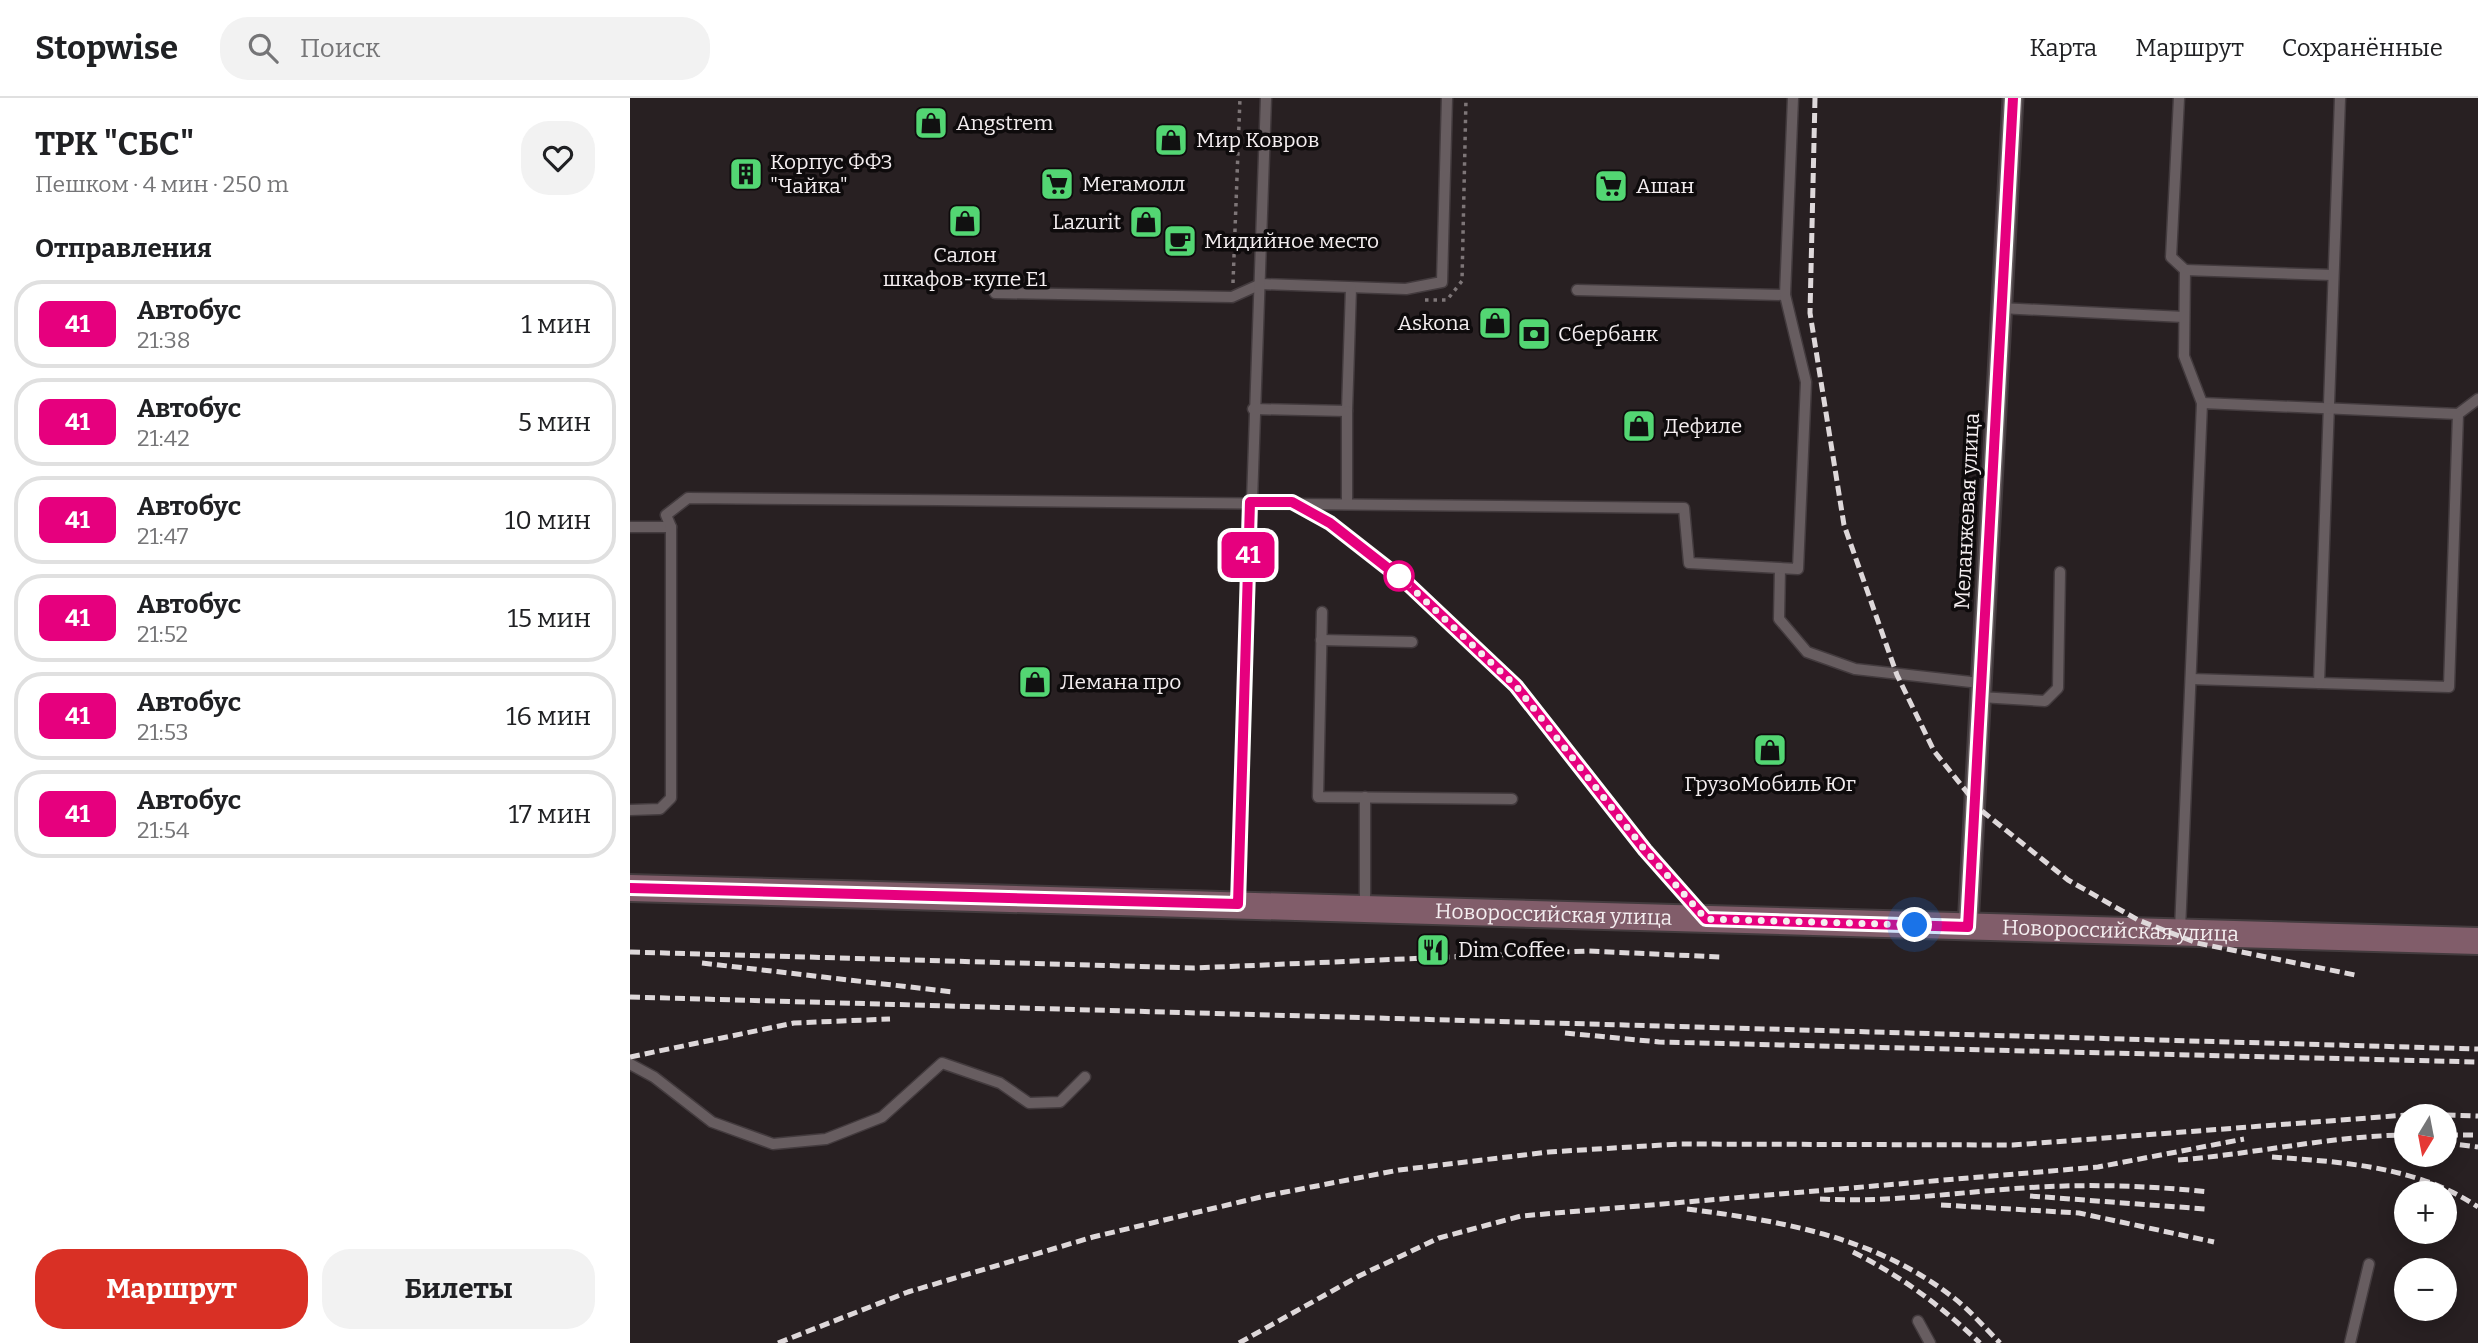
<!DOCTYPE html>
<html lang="ru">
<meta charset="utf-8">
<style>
body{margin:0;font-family:Bitter,serif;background:#f2f2f2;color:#202124;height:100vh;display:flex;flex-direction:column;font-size:26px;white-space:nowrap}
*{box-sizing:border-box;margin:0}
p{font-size:23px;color:#757577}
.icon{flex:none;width:38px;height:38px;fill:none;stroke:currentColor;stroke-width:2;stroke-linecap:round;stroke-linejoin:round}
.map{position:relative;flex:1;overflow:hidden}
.side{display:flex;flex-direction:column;background:#fff;width:630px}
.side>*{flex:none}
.badge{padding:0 14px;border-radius:10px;font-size:24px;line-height:46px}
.needle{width:46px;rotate:190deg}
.tools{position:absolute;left:1764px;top:1006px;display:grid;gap:14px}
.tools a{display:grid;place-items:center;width:63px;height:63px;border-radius:50%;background:#fff;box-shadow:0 4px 18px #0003;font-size:35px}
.you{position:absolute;width:35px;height:35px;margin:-18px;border:5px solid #fff;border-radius:50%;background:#1a73e8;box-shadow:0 0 0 10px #1a73e833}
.map>.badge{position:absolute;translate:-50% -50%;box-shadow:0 0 0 4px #fff}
h2{padding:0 35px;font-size:26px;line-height:63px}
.round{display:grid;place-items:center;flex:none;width:74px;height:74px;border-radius:28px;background:#f2f2f2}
.overview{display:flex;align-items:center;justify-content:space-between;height:119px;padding:0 35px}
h1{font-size:33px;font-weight:700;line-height:52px}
.cta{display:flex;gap:14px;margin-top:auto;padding:14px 35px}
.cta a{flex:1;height:80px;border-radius:28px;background:#d93025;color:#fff;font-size:28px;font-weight:700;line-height:80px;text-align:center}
.cta a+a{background:#f2f2f2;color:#202124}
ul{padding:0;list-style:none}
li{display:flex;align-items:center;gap:21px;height:88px;margin:0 14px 10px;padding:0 21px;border:4px solid #e0e0e0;border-radius:28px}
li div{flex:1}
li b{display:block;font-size:26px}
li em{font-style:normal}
li .badge{min-width:77px;font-weight:700;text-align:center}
header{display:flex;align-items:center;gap:42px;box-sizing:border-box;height:98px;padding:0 35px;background:#fff;border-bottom:2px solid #e0e0e0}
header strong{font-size:33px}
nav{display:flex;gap:38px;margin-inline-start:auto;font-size:24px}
.search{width:490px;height:63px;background:#f2f2f2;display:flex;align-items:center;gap:18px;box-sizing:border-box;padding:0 24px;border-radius:28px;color:#757577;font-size:26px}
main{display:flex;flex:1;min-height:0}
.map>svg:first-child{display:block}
</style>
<header>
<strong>Stopwise</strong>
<div class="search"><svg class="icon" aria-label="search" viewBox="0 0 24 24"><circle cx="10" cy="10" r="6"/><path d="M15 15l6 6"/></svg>Поиск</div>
<nav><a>Карта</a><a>Маршрут</a><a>Сохранённые</a></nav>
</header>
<main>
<section class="side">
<div class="overview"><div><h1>ТРК &quot;СБС&quot;</h1><p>Пешком · 4 мин · 250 m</p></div><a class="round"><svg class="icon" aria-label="heart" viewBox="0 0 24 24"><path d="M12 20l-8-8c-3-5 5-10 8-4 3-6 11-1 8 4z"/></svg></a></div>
<h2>Отправления</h2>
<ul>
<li><span class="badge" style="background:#e6007e;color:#fff">41</span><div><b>Автобус</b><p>21:38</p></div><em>1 мин</em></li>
<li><span class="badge" style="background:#e6007e;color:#fff">41</span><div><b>Автобус</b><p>21:42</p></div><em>5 мин</em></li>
<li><span class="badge" style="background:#e6007e;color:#fff">41</span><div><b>Автобус</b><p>21:47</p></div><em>10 мин</em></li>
<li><span class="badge" style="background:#e6007e;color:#fff">41</span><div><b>Автобус</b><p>21:52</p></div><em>15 мин</em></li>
<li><span class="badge" style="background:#e6007e;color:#fff">41</span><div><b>Автобус</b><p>21:53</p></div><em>16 мин</em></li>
<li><span class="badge" style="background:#e6007e;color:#fff">41</span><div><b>Автобус</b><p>21:54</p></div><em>17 мин</em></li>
</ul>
<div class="cta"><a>Маршрут</a><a>Билеты</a></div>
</section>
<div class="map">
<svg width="1848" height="1245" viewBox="0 0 1848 1245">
<rect width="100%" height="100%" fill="#282022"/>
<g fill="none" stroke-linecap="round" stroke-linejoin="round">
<defs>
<g id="service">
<path d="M1549,0L1541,159L1555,172"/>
<path d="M947,192L1155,197"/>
<path d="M365,195L602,199L631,186L776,191L812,184L817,0"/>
<path d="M1370,210L1554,219"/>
<path d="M1572,305L1554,258L1555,172L1703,177"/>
<path d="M623,311L717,313L721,190"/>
<path d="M717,405V313"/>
<path d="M665,406L700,425L778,486L886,588L1015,753L1071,815"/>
<path d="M0,429H41"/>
<path d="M1150,470L1149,521L1177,554L1225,571L1350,585"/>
<path d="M692,514L688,699L882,701"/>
<path d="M691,542L782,544"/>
<path d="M1561,581L1819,589L1828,316L1848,301"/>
<path d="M1689,585L1710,0"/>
<path d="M1350,599L1415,603L1428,590L1430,474"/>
<path d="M735,699V809"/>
<path d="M0,712L30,711L41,700V429L36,417L58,400C390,403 722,405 1054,410L1059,465L1168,471L1176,284L1155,197L1163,0"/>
<path d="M608,806L636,0"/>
<path d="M1550,832L1572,305L1828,316"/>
<path d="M0,966L24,979L82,1024L143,1046L196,1041L252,1019L312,965L370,985L399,1005L430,1004L455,979"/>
<path d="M1288,1223L1300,1245"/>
<path d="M1720,1245L1739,1166"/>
</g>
<path id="minor" d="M1338,829L1383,0"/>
<g id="secondary">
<path id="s1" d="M0,790L1848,843"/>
</g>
</defs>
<!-- service casing -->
<use href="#service" stroke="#433b3e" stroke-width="13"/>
<!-- minor casing -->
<use href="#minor" stroke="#433b3e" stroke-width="23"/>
<!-- secondary casing -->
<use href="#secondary" stroke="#433b3e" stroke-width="30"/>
<!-- path -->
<g stroke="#7e7678" stroke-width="3.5" stroke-dasharray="3.5 5" stroke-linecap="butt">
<path d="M603,185L610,0"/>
<path d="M795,202H817L832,183L836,0"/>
</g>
<!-- service -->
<use href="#service" stroke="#675d60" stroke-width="10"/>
<!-- minor -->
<use href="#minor" stroke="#675d60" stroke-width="19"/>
<!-- secondary -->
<use href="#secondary" stroke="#815d6a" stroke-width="26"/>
<!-- rail -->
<g stroke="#ded8da" stroke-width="5" stroke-dasharray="10 5" stroke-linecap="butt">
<path d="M1185,0L1180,215L1214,427L1267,577L1304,653L1352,713L1438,782L1508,822L1567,845L1725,877"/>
<path d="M0,854L564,870L958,853L1090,859"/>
<path d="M72,865L323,894"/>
<path d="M0,899L1848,951"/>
<path d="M935,935L1029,944L1848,964"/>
<path d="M0,959L164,925L260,921"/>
<path d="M1818,1037H1848"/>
<path d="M1815,1045L1848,1049"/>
<path d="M1642,1059C1712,1064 1787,1068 1848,1109"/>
<path d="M1548,1062C1625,1056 1700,1038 1776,1037"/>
<path d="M1400,1098L1575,1111"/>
<path d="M1190,1101C1264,1105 1335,1093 1409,1089C1466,1086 1522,1088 1579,1094"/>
<path d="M1311,1107L1449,1115L1584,1144"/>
<path d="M1057,1111C1151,1123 1242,1138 1320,1197C1338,1210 1354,1229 1370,1245"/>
<path d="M1223,1154C1271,1178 1311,1208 1350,1245"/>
<path d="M148,1245L278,1194L463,1139L635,1098L769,1072L919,1054L1049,1046L1383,1047L1790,1016L1848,1018"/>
<path d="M609,1245L729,1178L809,1140L891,1118L1468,1069L1614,1041"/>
</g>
</g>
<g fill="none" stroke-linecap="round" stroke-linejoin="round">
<defs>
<path id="line" d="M0,790L608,806L620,404H662L700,425L778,486L886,588L1015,752L1076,821L1338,829L1383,0"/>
</defs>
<!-- line casing -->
<use href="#line" stroke="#fff" stroke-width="16"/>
<!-- line -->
<use href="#line" stroke="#e6007e" stroke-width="10"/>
<!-- walk -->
<path stroke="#f4eef0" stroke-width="7" stroke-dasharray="0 12.6" d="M769,478L886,588L1015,752L1076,821L1285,827"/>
</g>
<!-- icons -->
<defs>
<symbol id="shop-square" viewBox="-11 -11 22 22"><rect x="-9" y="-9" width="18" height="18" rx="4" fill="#53d673" stroke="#0e0b0c"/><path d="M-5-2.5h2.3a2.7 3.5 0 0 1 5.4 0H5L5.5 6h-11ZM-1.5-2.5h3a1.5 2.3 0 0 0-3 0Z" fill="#111"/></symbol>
<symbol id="building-square" viewBox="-11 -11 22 22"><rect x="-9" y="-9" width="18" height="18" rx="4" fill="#53d673" stroke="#0e0b0c"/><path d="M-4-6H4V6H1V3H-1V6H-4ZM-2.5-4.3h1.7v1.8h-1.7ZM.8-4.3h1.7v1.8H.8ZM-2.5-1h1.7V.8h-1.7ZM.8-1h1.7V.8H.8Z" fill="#111"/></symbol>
<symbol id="supermarket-square" viewBox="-11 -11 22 22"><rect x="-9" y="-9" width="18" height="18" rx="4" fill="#53d673" stroke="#0e0b0c"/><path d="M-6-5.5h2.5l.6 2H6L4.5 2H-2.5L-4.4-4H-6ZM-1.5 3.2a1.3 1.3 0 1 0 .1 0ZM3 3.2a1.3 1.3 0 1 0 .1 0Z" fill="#111"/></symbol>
<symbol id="cafe-square" viewBox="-11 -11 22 22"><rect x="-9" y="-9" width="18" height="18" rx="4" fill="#53d673" stroke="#0e0b0c"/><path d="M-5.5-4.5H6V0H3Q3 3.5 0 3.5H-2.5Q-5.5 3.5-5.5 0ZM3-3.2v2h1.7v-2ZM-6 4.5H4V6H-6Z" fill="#111"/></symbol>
<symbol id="bank-square" viewBox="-11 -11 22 22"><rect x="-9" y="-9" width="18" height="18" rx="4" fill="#53d673" stroke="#0e0b0c"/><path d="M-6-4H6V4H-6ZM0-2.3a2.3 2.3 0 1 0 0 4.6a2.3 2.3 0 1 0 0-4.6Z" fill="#111"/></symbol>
<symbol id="restaurant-square" viewBox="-11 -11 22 22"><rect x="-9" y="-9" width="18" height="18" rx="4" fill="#53d673" stroke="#0e0b0c"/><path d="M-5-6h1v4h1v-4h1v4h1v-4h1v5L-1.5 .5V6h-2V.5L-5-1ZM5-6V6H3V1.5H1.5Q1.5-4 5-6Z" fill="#111"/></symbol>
</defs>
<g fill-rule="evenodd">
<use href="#shop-square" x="282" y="6" width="38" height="38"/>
<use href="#shop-square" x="522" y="23" width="38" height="38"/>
<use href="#building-square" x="97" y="57" width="38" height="38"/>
<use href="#supermarket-square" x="408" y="67" width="38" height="38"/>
<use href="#supermarket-square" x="962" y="69" width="38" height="38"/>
<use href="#shop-square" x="316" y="104" width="38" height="38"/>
<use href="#shop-square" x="497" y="105" width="38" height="38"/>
<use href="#cafe-square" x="531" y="124" width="38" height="38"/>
<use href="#shop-square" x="846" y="206" width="38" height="38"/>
<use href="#bank-square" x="885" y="217" width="38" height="38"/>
<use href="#shop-square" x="990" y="309" width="38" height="38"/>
<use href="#shop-square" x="386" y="565" width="38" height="38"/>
<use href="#shop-square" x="1121" y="633" width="38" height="38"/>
<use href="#restaurant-square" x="784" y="833" width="38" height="38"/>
</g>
<!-- markers -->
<circle fill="#fff" stroke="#e6007e" stroke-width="3.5" cx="769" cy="478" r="14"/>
<g text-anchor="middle" stroke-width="7" stroke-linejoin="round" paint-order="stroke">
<!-- poi labels -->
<g font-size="21" fill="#f4eef0" stroke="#0e0b0c" text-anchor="start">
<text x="326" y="32">Angstrem</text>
<text x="566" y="49">Мир Ковров</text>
<text x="140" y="71">Корпус ФФЗ<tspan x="140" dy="24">"Чайка"</tspan></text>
<text x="452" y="93">Мегамолл</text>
<text x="1006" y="95">Ашан</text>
<text x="491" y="131" text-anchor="end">Lazurit</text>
<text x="574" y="150">Мидийное место</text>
<text x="335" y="164" text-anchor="middle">Салон<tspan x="335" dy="24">шкафов-купе Е1</tspan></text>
<text x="840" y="232" text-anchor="end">Askona</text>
<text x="928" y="243">Сбербанк</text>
<text x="1034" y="335">Дефиле</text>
<text x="430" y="591">Лемана про</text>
<text x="1140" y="693" text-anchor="middle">ГрузоМобиль Юг</text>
<text x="828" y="859">Dim Coffee</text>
</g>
<!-- street labels -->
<g font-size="21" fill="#f4eef0" stroke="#0e0b0c">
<text transform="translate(1337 413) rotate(-87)" y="7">Меланжевая улица</text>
<text dy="7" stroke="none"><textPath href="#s1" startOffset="924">Новороссийская улица</textPath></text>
<text dy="7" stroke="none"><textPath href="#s1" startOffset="1491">Новороссийская улица</textPath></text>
</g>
</g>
</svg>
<div class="tools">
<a><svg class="needle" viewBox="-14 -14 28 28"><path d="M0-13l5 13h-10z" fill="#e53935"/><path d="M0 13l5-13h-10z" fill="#757577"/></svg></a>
<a>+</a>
<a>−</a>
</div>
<div class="you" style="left:1285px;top:827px"></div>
<b class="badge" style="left:618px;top:457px;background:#e6007e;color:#fff">41</b>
</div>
</main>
